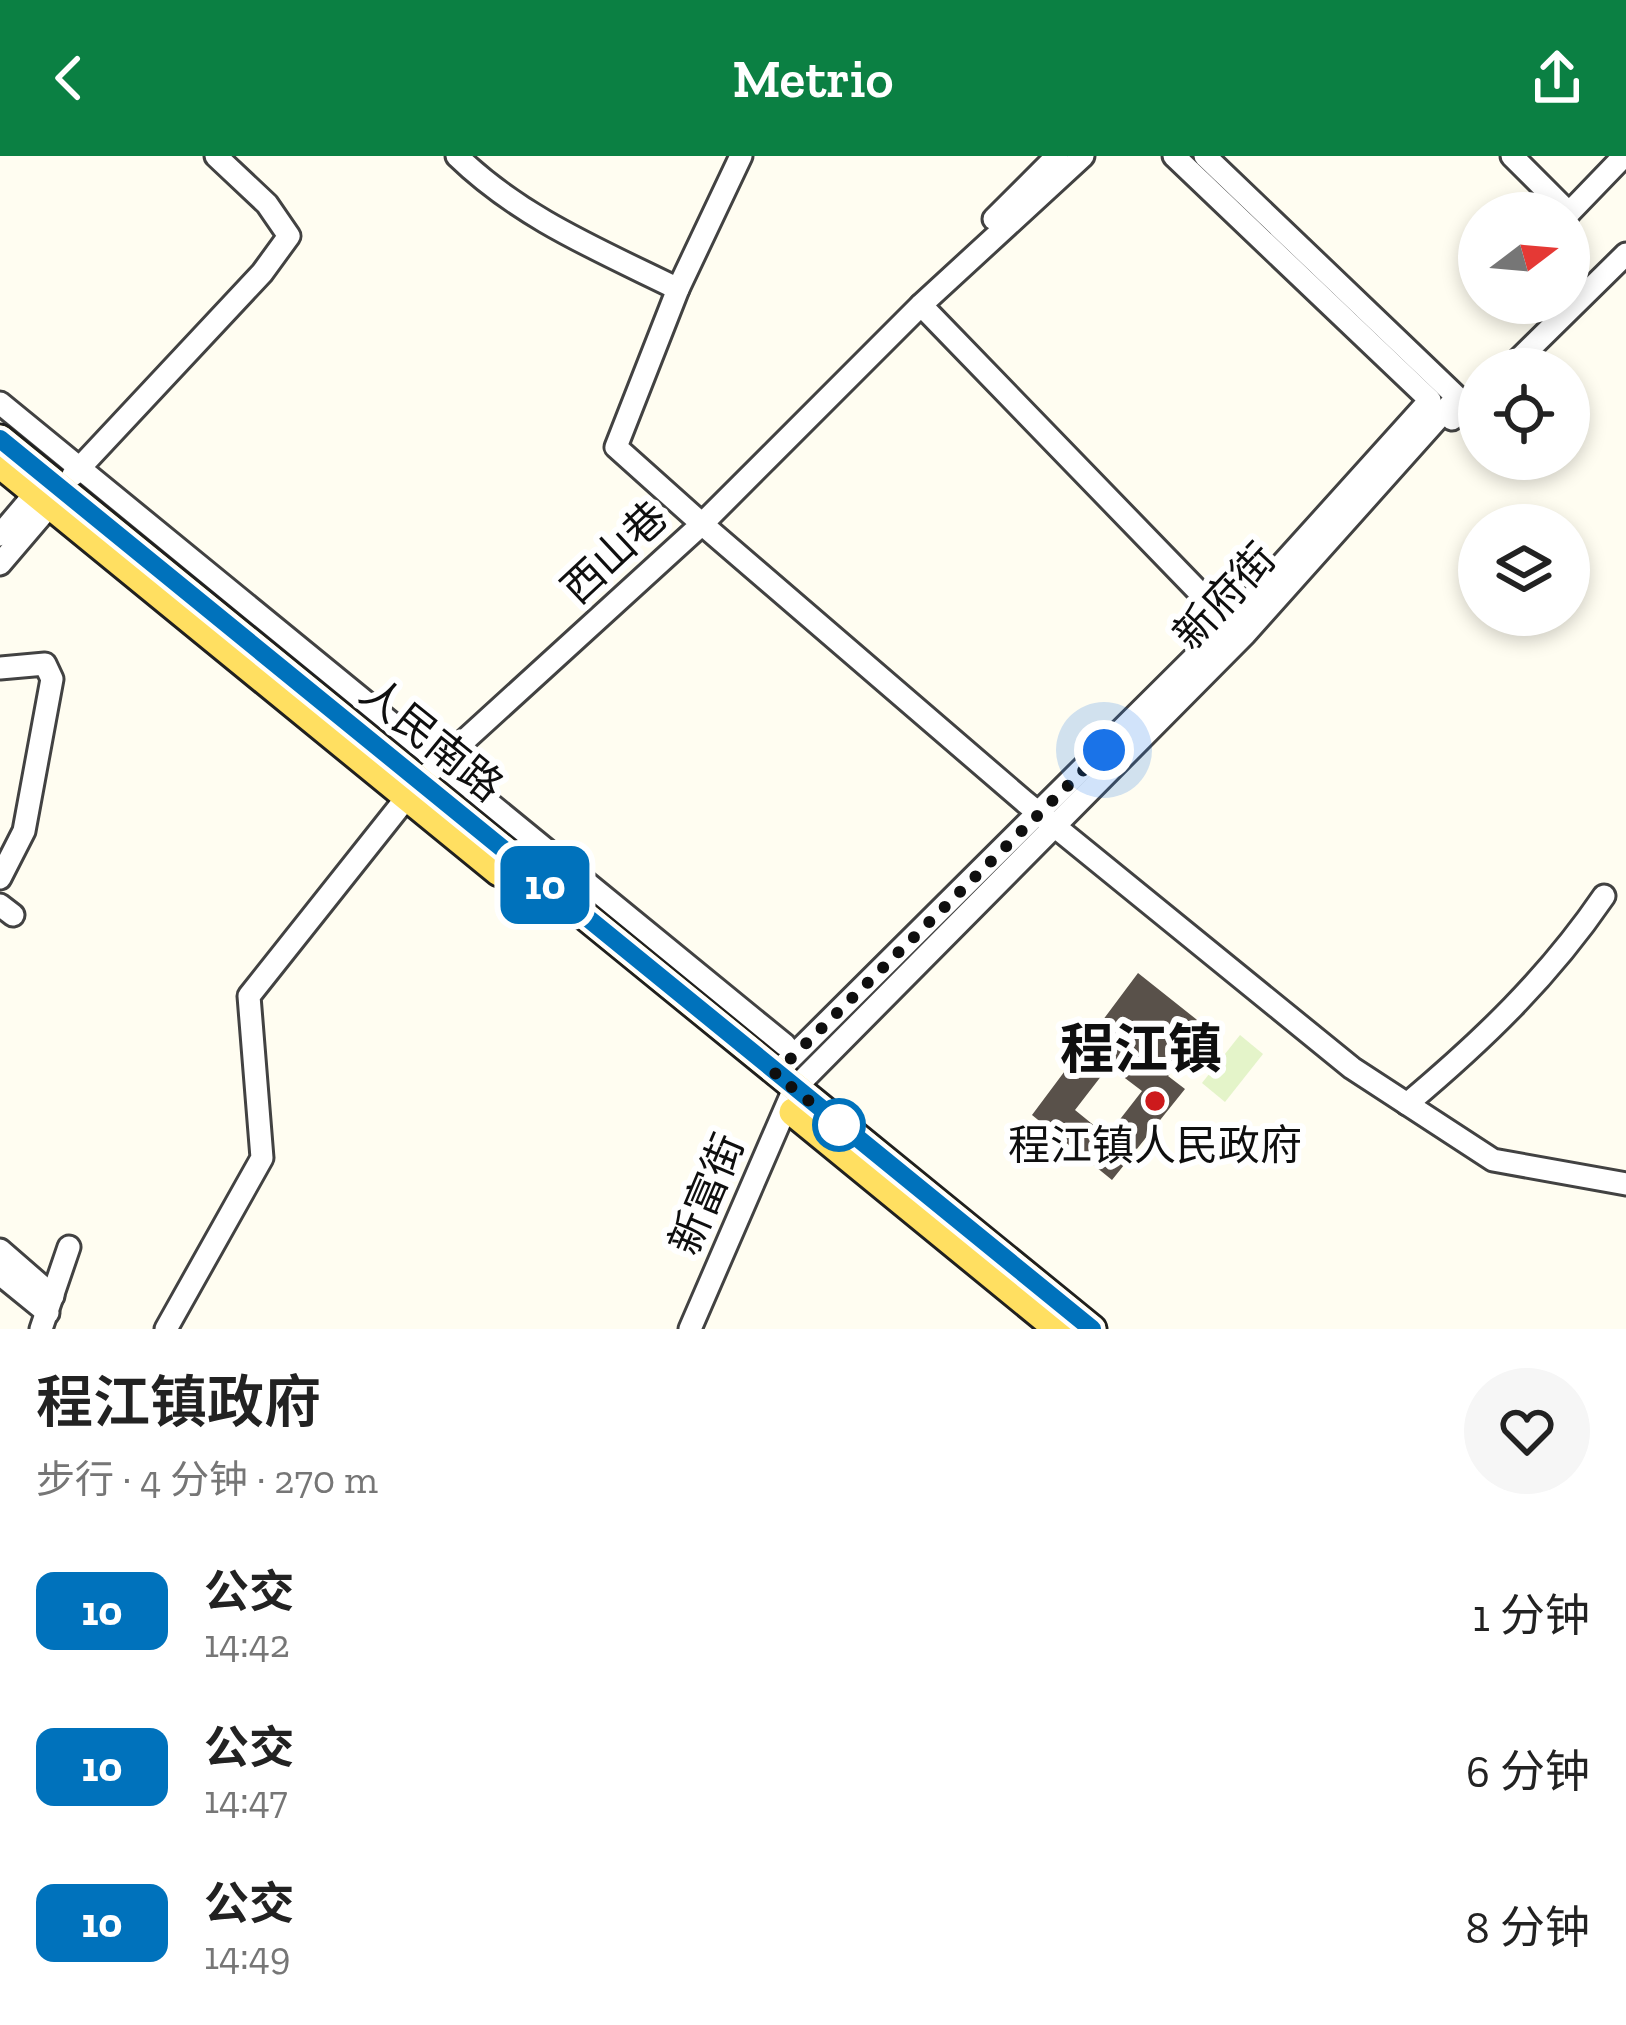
<!DOCTYPE html>
<html lang="zh">
<meta charset="utf-8">
<style>
body{margin:0;font-family:"Zilla Slab","Noto Sans SC",serif;background:#f6f6f6;color:#222;height:100vh;display:flex;flex-direction:column;font-size:45px;white-space:nowrap}
*{box-sizing:border-box;margin:0}
p{font-size:39px;color:#767676}
.icon{flex:none;width:66px;height:66px;fill:none;stroke:currentColor;stroke-width:2;stroke-linecap:round;stroke-linejoin:round}
.map{position:relative;height:1173px;overflow:hidden}
.panel{display:flex;flex-direction:column;background:#fff;flex:1}
.panel>*{flex:none}
.badge{padding:0 24px;border-radius:18px;font-size:42px;line-height:78px}
.needle{width:78px;rotate:74deg}
.tools{position:absolute;left:1458px;top:36px;display:grid;gap:24px}
.tools a{display:grid;place-items:center;width:132px;height:132px;border-radius:50%;background:#fff;box-shadow:0 6px 18px #0003;font-size:60px}
.you{position:absolute;width:60px;height:60px;margin:-30px;border:9px solid #fff;border-radius:50%;background:#1a73e8;box-shadow:0 0 0 18px #1a73e833}
.map>.badge{position:absolute;translate:-50% -50%;box-shadow:0 0 0 6px #fff}
.round{display:grid;place-items:center;flex:none;width:126px;height:126px;border-radius:63px;background:#f6f6f6}
.headline{display:flex;align-items:center;justify-content:space-between;height:204px;padding:0 36px}
h1{font-size:57px;font-weight:600;line-height:90px}
ul{padding:0;list-style:none}
li{display:flex;align-items:center;gap:36px;height:156px;padding:0 36px}
li div{flex:1}
li b{display:block;font-size:45px}
li em{font-style:normal}
li .badge{min-width:132px;font-weight:700;text-align:center}
header{display:flex;justify-content:space-between;align-items:center;height:156px;padding:0 36px;background:#0b8043;color:#fff;font-size:54px;font-weight:600}
.map>svg:first-child{display:block}
</style>
<header><svg class="icon" aria-label="back" viewBox="0 0 24 24"><path d="M15 5l-7 7 7 7"/></svg>Metrio<svg class="icon" aria-label="share" viewBox="0 0 24 24"><path d="M12 15V3M7 8l5-5 5 5M5 13v7h14v-7"/></svg></header>
<div class="map">
<svg width="1626" height="1173" viewBox="0 0 1626 1173">
<rect width="100%" height="100%" fill="#fffdf1"/>
<!-- pitch -->
<path fill="#e4f4c9" d="M1240,879L1263,898L1225,946L1202,927Z"/>
<!-- building -->
<path fill="#59514a" fill-rule="evenodd" d="M1138,817L1206,871L1168,920L1185,933L1112,1024L1032,959ZM1109,910L1142,935L1107,980L1075,954Z"/>
<g fill="none" stroke-linecap="round" stroke-linejoin="round">
<defs>
<g id="minor">
<path d="M457,0C521,62 599,94 678,133"/>
<path d="M1083,0L921,149L702,368L1025,646L1352,912L1493,1004L1626,1028"/>
<path d="M1512,0L1569,57"/>
<path d="M1569,57L1624,0"/>
<path d="M994,63L1057,0"/>
<path d="M921,149L1229,467"/>
<path d="M1509,213L1626,98"/>
<path d="M0,247L785,889"/>
<path d="M1452,263L1479,242"/>
<path d="M73,319L262,117L289,80L267,48L216,0"/>
<path d="M0,379L44,327"/>
<path d="M0,408L58,340"/>
<path d="M0,512L45,508L52,523L24,675L0,722"/>
<path d="M0,749L13,759"/>
<path d="M775,918L1229,467L1430,244L1174,0"/>
<path d="M1407,948C1482,885 1548,822 1604,740"/>
<path d="M0,1094L53,1140"/>
<path d="M0,1118L48,1157"/>
<path d="M41,1173L69,1091"/>
<path d="M166,1173L262,1002L249,840L419,626L702,368L616,291L678,133L741,0"/>
<path d="M690,1173L794,933L1245,478L1457,241L1205,0"/>
</g>
<g id="major">
<path d="M0,283L1092,1173"/>
<path d="M0,308L499,716"/>
<path d="M793,956L1058,1173"/>
</g>
</defs>
<!-- minor casing -->
<use href="#minor" stroke="#424242" stroke-width="27"/>
<!-- major casing -->
<use href="#major" stroke="#202020" stroke-width="33"/>
<!-- minor -->
<use href="#minor" stroke="#fff" stroke-width="21"/>
<!-- major -->
<use href="#major" stroke="#ffdf61" stroke-width="27"/>
</g>
<g fill="none" stroke-linecap="round" stroke-linejoin="round">
<defs>
<path id="line" d="M0,283L1092,1173"/>
</defs>
<!-- line casing -->
<use href="#line" stroke="#fff" stroke-width="27"/>
<!-- line -->
<use href="#line" stroke="#0072bc" stroke-width="18"/>
<!-- walk -->
<path stroke="#0f0f0f" stroke-width="12" stroke-dasharray="0 21.6" d="M839,969L849,977L775,918L1104,594"/>
</g>
<!-- markers -->
<circle fill="#cd1a1c" stroke="#fff" stroke-width="4.5" cx="1155" cy="945" r="12"/>
<circle fill="#fff" stroke="#0072bc" stroke-width="6" cx="839" cy="969" r="24"/>
<g text-anchor="middle" stroke-width="12" stroke-linejoin="round" paint-order="stroke">
<!-- street labels -->
<g font-size="42" fill="#0f0f0f" stroke="#fff">
<text transform="translate(614 396) rotate(-43)" y="15">西山巷</text>
<text transform="translate(1224 440) rotate(-47)" y="15">新府街</text>
<text transform="translate(432 583) rotate(39)" y="15">人民南路</text>
<text transform="translate(706 1038) rotate(-67)" y="15">新富街</text>
</g>
<!-- poi labels -->
<g font-size="42" fill="#0f0f0f" stroke="#fff">
<text x="1155" y="1004">程江镇人民政府</text>
</g>
<!-- district labels -->
<g font-size="54" font-weight="bold" fill="#0f0f0f" stroke="#fff">
<text x="1141" y="912">程江镇</text>
</g>
</g>
</svg>
<div class="tools">
<a><svg class="needle" viewBox="-14 -14 28 28"><path d="M0-13l5 13h-10z" fill="#e53935"/><path d="M0 13l5-13h-10z" fill="#767676"/></svg></a>
<a><svg class="icon" aria-label="locate" viewBox="0 0 24 24"><circle cx="12" cy="12" r="6"/><path d="M12 2v4M12 18v4M2 12h4M18 12h4"/></svg></a>
<a><svg class="icon" aria-label="layers" viewBox="0 0 24 24"><path d="M12 4l9 5-9 5-9-5zM3 14l9 5 9-5"/></svg></a>
</div>
<div class="you" style="left:1104px;top:594px"></div>
<b class="badge" style="left:545px;top:729px;background:#0072bc;color:#fff">10</b>
</div>
<section class="panel">
<div class="headline"><div><h1>程江镇政府</h1><p>步行 · 4 分钟 · 270 m</p></div><a class="round"><svg class="icon" aria-label="heart" viewBox="0 0 24 24"><path d="M12 20l-8-8c-3-5 5-10 8-4 3-6 11-1 8 4z"/></svg></a></div>
<ul>
<li><span class="badge" style="background:#0072bc;color:#fff">10</span><div><b>公交</b><p>14:42</p></div><em>1 分钟</em></li>
<li><span class="badge" style="background:#0072bc;color:#fff">10</span><div><b>公交</b><p>14:47</p></div><em>6 分钟</em></li>
<li><span class="badge" style="background:#0072bc;color:#fff">10</span><div><b>公交</b><p>14:49</p></div><em>8 分钟</em></li>
</ul>
</section>
